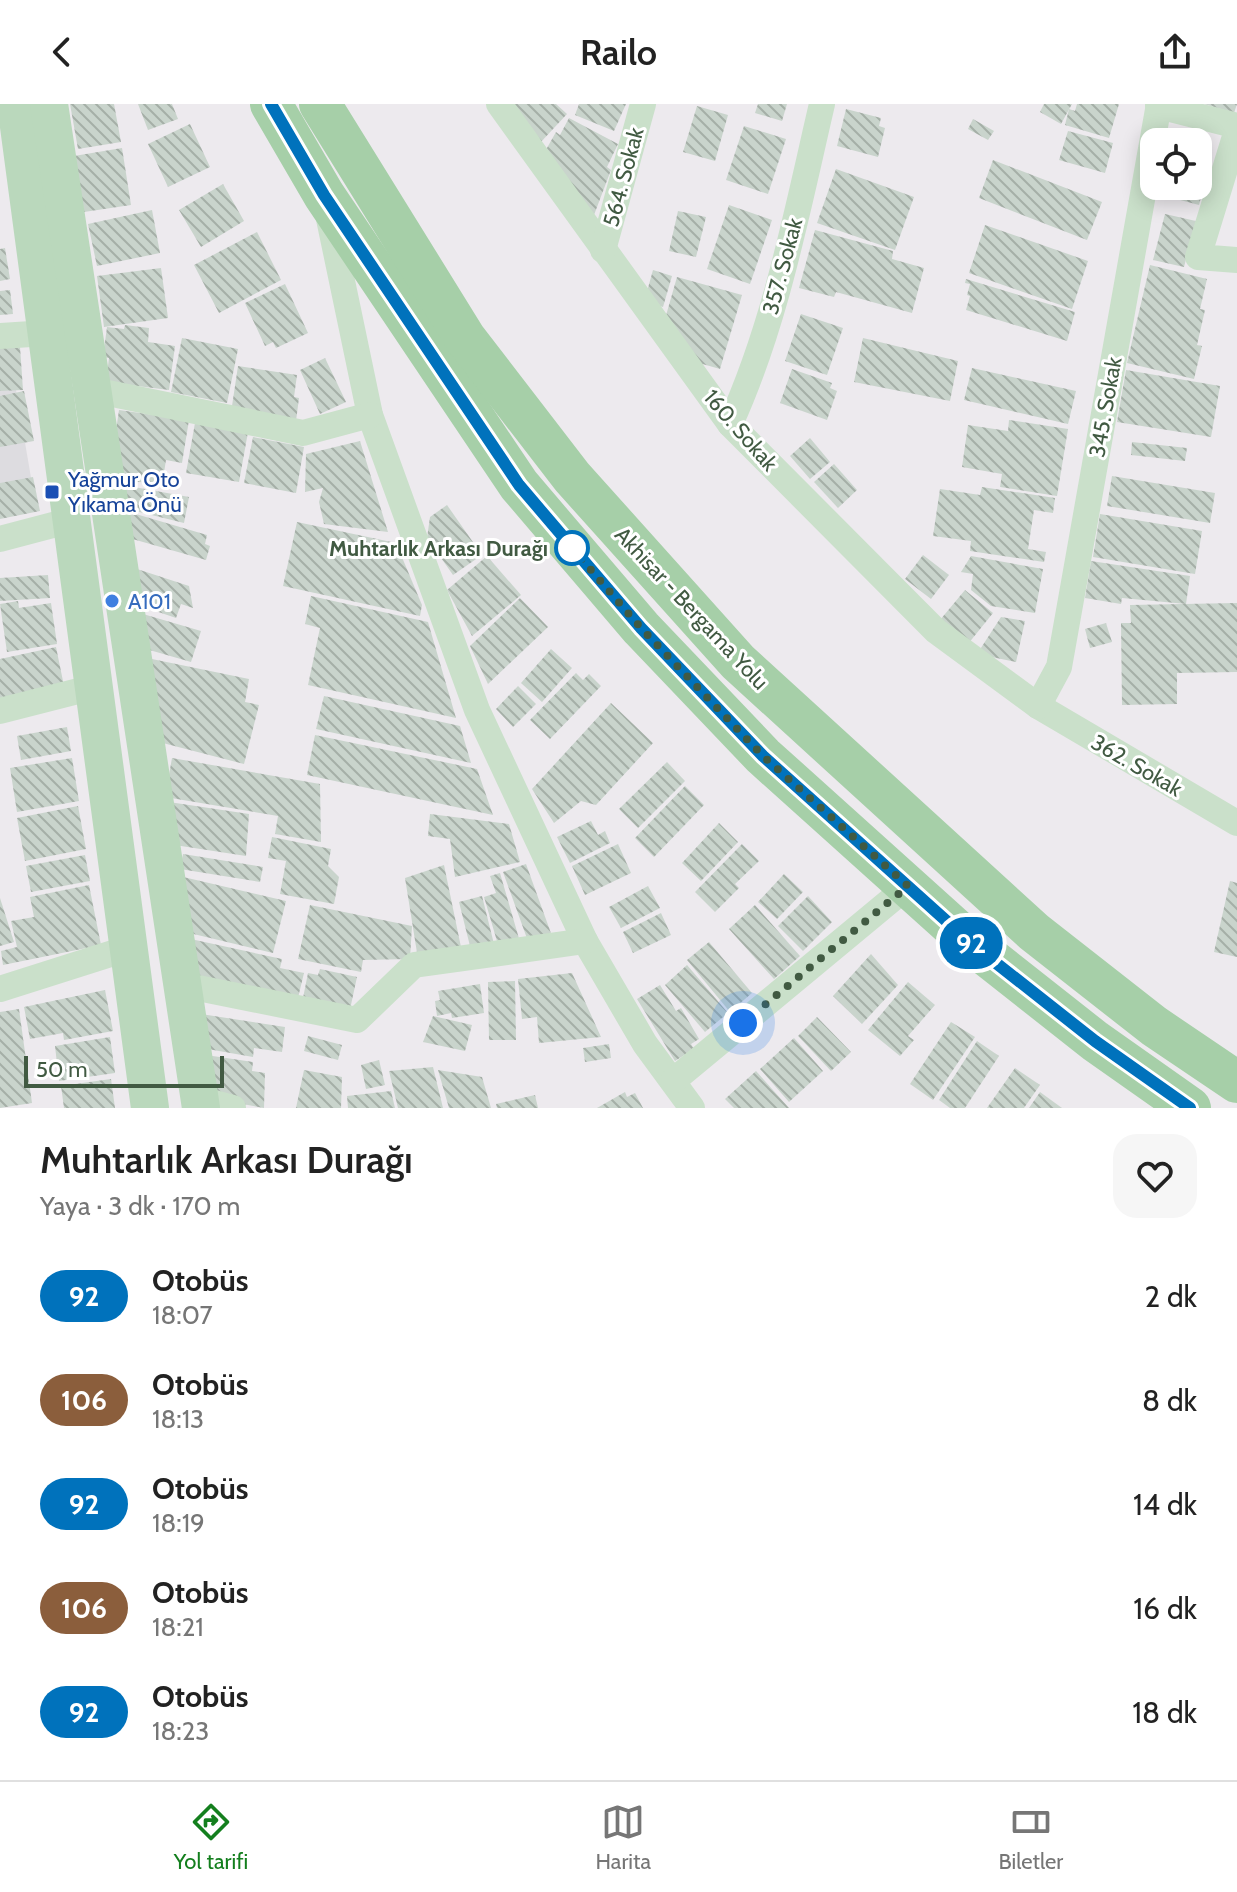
<!DOCTYPE html>
<html lang="tr">
<meta charset="utf-8">
<style>
body{margin:0;font-family:Cabin,sans-serif;background:#f6f6f6;color:#222;height:100vh;display:flex;flex-direction:column;font-size:30px;white-space:nowrap}
*{box-sizing:border-box;margin:0}
p{font-size:26px;color:#767676}
.icon{flex:none;width:44px;height:44px;fill:none;stroke:currentColor;stroke-width:2;stroke-linecap:round;stroke-linejoin:round}
.map{position:relative;height:1004px;overflow:hidden}
.panel{display:flex;flex-direction:column;background:#fff;flex:1}
.panel>*{flex:none}
.badge{padding:0 16px;border-radius:26px;font-size:28px;line-height:52px}
.tools{position:absolute;left:1140px;top:24px;display:grid;gap:16px}
.tools a{display:grid;place-items:center;width:72px;height:72px;border-radius:16px;background:#fff;box-shadow:0 4px 20px #0003;font-size:40px}
.scale{position:absolute;left:24px;bottom:20px;width:200px;box-sizing:border-box;padding-left:8px;border:4px solid #415a42;border-top:0;font-size:22px;line-height:28px;white-space:nowrap;color:#415a42;-webkit-text-stroke:6px #fff;paint-order:stroke}
.you{position:absolute;width:40px;height:40px;margin:-20px;border:6px solid #fff;border-radius:50%;background:#1a73e8;box-shadow:0 0 0 12px #1a73e833}
.map>.badge{position:absolute;translate:-50% -50%;box-shadow:0 0 0 4px #fff}
.round{display:grid;place-items:center;flex:none;width:84px;height:84px;border-radius:24px;background:#f6f6f6}
.headline{display:flex;align-items:center;justify-content:space-between;height:136px;padding:0 40px}
h1{font-size:38px;font-weight:600;line-height:60px}
ul{padding:0;list-style:none}
li{display:flex;align-items:center;gap:24px;height:104px;padding:0 40px}
li div{flex:1}
li b{display:block;font-size:30px}
li em{font-style:normal}
li .badge{min-width:88px;font-weight:700;text-align:center}
header{display:flex;justify-content:space-between;align-items:center;height:104px;padding:0 40px;background:#fff;font-size:36px;font-weight:600}
.menu{display:flex;justify-content:space-around;align-items:center;height:112px;border-top:2px solid #e0e0e0;background:#fff;font-size:22px;color:#767676}
.menu a{display:grid;justify-items:center;gap:4px}
.menu .on{color:#147f1e}
.map>svg:first-child{display:block}
</style>
<header><svg class="icon" aria-label="back" viewBox="0 0 24 24"><path d="M15 5l-7 7 7 7"/></svg>Railo<svg class="icon" aria-label="share" viewBox="0 0 24 24"><path d="M12 15V3M7 8l5-5 5 5M5 13v7h14v-7"/></svg></header>
<div class="map">
<svg width="1237" height="1004" viewBox="0 0 1237 1004">
<defs>
<pattern id="building-back-hatch" width="6" height="6" patternUnits="userSpaceOnUse" patternTransform="scale(2)"><rect width="6" height="6" fill="#c9d4cc"/><path d="M-1 5l2 2M0 0l6 6M5-1l2 2" fill="none" stroke="#a5afa7"/></pattern>
</defs>
<rect width="100%" height="100%" fill="#edeaee"/>
<!-- education -->
<path fill="#dddce0" d="M15,280L36,403L0,411V283Z"/>
<!-- building -->
<g fill="url(#building-back-hatch)">
<path d="M70,0H114L121,38L78,45Z"/>
<path d="M138,0H172L178,15L148,26Z"/>
<path d="M513,0H556L567,10L540,39Z"/>
<path d="M579,0H626L614,27L575,11Z"/>
<path d="M758,0H787L782,17L755,9Z"/>
<path d="M1044,0H1072L1061,20L1040,8Z"/>
<path d="M1077,0H1119L1109,34L1065,21L1069,5L1075,7Z"/>
<path d="M1204,0H1237L1234,9Z"/>
<path d="M697,2L728,11L715,57L683,48Z"/>
<path d="M846,5L881,14L879,22L885,24L878,53L837,42Z"/>
<path d="M569,14L618,40L607,63L611,66L594,111L543,51L556,28L560,31Z"/>
<path d="M973,15L994,27L988,36L968,25Z"/>
<path d="M190,20L210,63L168,83L148,40Z"/>
<path d="M744,22L786,35L768,90L726,76Z"/>
<path d="M1068,27L1113,39L1105,69L1059,56Z"/>
<path d="M122,44L131,101L84,108L74,52Z"/>
<path d="M1198,54L1211,57L1199,101L1169,93L1172,82H1198Z"/>
<path d="M993,56L1102,98L1087,136L979,94Z"/>
<path d="M836,65L914,93L895,146L817,119Z"/>
<path d="M223,80L244,117L201,143L179,106Z"/>
<path d="M729,101L772,116L750,180L707,165Z"/>
<path d="M152,106L160,149L97,162L88,120Z"/>
<path d="M678,107L706,113L696,153L669,147Z"/>
<path d="M1165,110L1196,117L1184,163L1153,156Z"/>
<path d="M985,121L1088,157L1072,205L969,169Z"/>
<path d="M815,126L893,147L892,155L924,164L912,209L836,188L834,193L799,184Z"/>
<path d="M257,128L281,176L219,209L194,161Z"/>
<path d="M5,144L10,175L0,177V145Z"/>
<path d="M1150,161L1207,175L1200,205L1205,206L1197,241L1202,242L1194,275L1127,259Z"/>
<path d="M161,164L168,214L104,223L97,172Z"/>
<path d="M653,166L672,172L663,203L653,200L646,191Z"/>
<path d="M677,173L742,191L720,265L699,259L665,215Z"/>
<path d="M966,175L1075,208L1067,237L966,206L970,192L967,191L970,180L965,179Z"/>
<path d="M285,180L308,229L276,244L273,238L265,242L245,199Z"/>
<path d="M10,186L13,210L0,211V187Z"/>
<path d="M801,210L843,224L827,271L785,257Z"/>
<path d="M125,221L149,224L148,238L175,242L169,286L106,278L109,254L103,253L107,223L124,225Z"/>
<path d="M182,234L238,245L227,299L171,288Z"/>
<path d="M863,234L958,257L950,297L854,278Z"/>
<path d="M20,243L23,286L0,287V244Z"/>
<path d="M325,254L346,298L320,310L300,266Z"/>
<path d="M238,262L297,271L294,293L299,294L296,317L232,302Z"/>
<path d="M972,264L1076,287L1068,320L964,296Z"/>
<path d="M792,265L832,279L830,284L837,287L827,316L780,299Z"/>
<path d="M1126,266L1220,282L1211,333L1117,318Z"/>
<path d="M24,287L34,337L0,343V292Z"/>
<path d="M119,306L189,316L182,359L166,356L162,381L117,375L113,347Z"/>
<path d="M1009,316L1068,325L1057,392L1000,383L1002,370L962,363L968,321L1008,327Z"/>
<path d="M195,319L248,328L239,378L186,369Z"/>
<path d="M253,333L304,343L296,389L244,379Z"/>
<path d="M810,334L830,358L810,375L790,352Z"/>
<path d="M360,337L388,428L324,420L319,398L323,384L305,388L306,350Z"/>
<path d="M1132,338L1187,344L1185,357L1131,351Z"/>
<path d="M834,360L857,386L838,404L814,378Z"/>
<path d="M1112,372L1215,389L1210,419L1107,402Z"/>
<path d="M33,373L40,407L0,415V379Z"/>
<path d="M123,381L189,393L184,419L119,403Z"/>
<path d="M982,383L1055,394L1053,409L1034,406L1028,445L1046,448L1044,458L970,447L971,437L933,432L940,385L980,391Z"/>
<path d="M447,401L482,451L453,471L427,434L430,413Z"/>
<path d="M129,408L207,431L205,440L210,442L206,456L122,432Z"/>
<path d="M1100,410L1202,427L1195,470L1093,453Z"/>
<path d="M297,418L396,439L422,501L420,512L283,482Z"/>
<path d="M923,451L949,471L931,495L905,475Z"/>
<path d="M487,452L521,491L472,532L447,486Z"/>
<path d="M971,452L1043,465L1035,509L991,502L971,486L973,470L961,468Z"/>
<path d="M1091,457L1190,472L1186,500L1122,494L1121,500L1085,494Z"/>
<path d="M137,465L189,482L193,504L181,500L176,514L138,501Z"/>
<path d="M48,471L50,494L0,497V474Z"/>
<path d="M965,486L993,509L968,540L940,516Z"/>
<path d="M311,492L428,518L456,614L308,581L320,524L305,520Z"/>
<path d="M520,494L548,523L488,580L470,542Z"/>
<path d="M18,497L19,504L51,499L57,540L7,548L0,500Z"/>
<path d="M1237,499V568L1177,569V600L1122,601L1121,519H1131L1130,501Z"/>
<path d="M143,510L201,527L191,558L146,545Z"/>
<path d="M1001,513L1025,517L1016,558L977,550Z"/>
<path d="M1106,519L1112,538L1090,544L1085,525Z"/>
<path d="M56,543L64,582L0,595V555Z"/>
<path d="M551,545L572,564L542,598L521,579Z"/>
<path d="M147,554L249,575L245,598L259,601L244,660L155,637Z"/>
<path d="M576,569L583,576L589,570L601,582L550,635L530,616Z"/>
<path d="M518,582L536,600L513,623L496,605Z"/>
<path d="M324,592L460,622L471,659L316,625Z"/>
<path d="M611,599L653,639L596,701L581,697L554,719L532,685Z"/>
<path d="M67,623L71,647L21,656L17,632Z"/>
<path d="M315,631L477,665L493,711L307,671Z"/>
<path d="M72,654L79,697L17,708L10,664Z"/>
<path d="M172,654L320,680L321,738L275,730L278,712L165,693Z"/>
<path d="M667,658L685,677L638,724L619,705Z"/>
<path d="M685,682L704,701L654,753L635,734Z"/>
<path d="M169,698L249,710L246,752L168,740Z"/>
<path d="M78,702L86,745L25,757L17,714Z"/>
<path d="M430,710L509,720L520,758L455,773L450,735L428,732Z"/>
<path d="M591,717L598,731L605,727L610,739L570,759L557,733Z"/>
<path d="M719,719L738,738L701,777L682,759Z"/>
<path d="M272,733L331,745L328,762L339,773L334,800L280,790L286,757L268,754Z"/>
<path d="M618,740L631,769L585,791L572,762Z"/>
<path d="M742,740L759,757L735,780L739,784L715,808L695,788Z"/>
<path d="M183,750L263,763L260,778L180,765Z"/>
<path d="M85,751L90,777L31,788L26,762Z"/>
<path d="M526,760L552,832L529,840L503,768Z"/>
<path d="M444,761L462,848L418,855L405,774Z"/>
<path d="M500,769L520,838L499,844L484,793L496,789L490,772Z"/>
<path d="M784,770L803,788L777,815L758,798Z"/>
<path d="M179,772L286,797L273,849L181,827Z"/>
<path d="M1230,777L1237,779V853L1214,848Z"/>
<path d="M89,781L101,841L3,861L1,847L17,843L11,817L34,813L30,793Z"/>
<path d="M648,782L660,804L621,824L609,803Z"/>
<path d="M482,792L494,840L471,846L459,798Z"/>
<path d="M808,792L832,818L803,847L778,822Z"/>
<path d="M0,794L14,838L0,842Z"/>
<path d="M310,801L412,822L410,855L363,856L361,868L298,855Z"/>
<path d="M755,801L800,852L774,875L729,825Z"/>
<path d="M661,809L671,831L633,849L623,828Z"/>
<path d="M186,834L282,855L280,864L304,869L297,898L186,873Z"/>
<path d="M709,838L752,889L730,908L687,856Z"/>
<path d="M871,850L898,881L862,920L833,892Z"/>
<path d="M687,861L728,909L705,928L665,881Z"/>
<path d="M320,865L357,873L349,910L302,899L308,869L318,871Z"/>
<path d="M572,869L601,933L539,939L537,913L522,915L518,875Z"/>
<path d="M515,877L516,936H489L488,878Z"/>
<path d="M908,878L935,901L908,932L914,936L900,952L868,926Z"/>
<path d="M480,880L484,909L452,914L451,909L437,912L435,897L440,896L438,887Z"/>
<path d="M660,881L676,907L681,904L699,935L691,940L694,945L675,957L637,895Z"/>
<path d="M105,886L113,927L64,936L63,929L30,935L24,903Z"/>
<path d="M19,905L32,999L0,1004V908Z"/>
<path d="M201,910L285,923L282,948L254,944L253,953L202,944Z"/>
<path d="M433,912L472,921L465,947L423,938Z"/>
<path d="M817,913L851,948L831,967L798,932Z"/>
<path d="M951,918L975,933L933,996L910,980Z"/>
<path d="M308,932L342,941L338,956L304,947Z"/>
<path d="M110,933L115,969L59,977L55,942Z"/>
<path d="M794,934L823,967L789,998L760,965Z"/>
<path d="M977,937L999,952L965,1004H950L939,996Z"/>
<path d="M609,940L611,954L585,958L583,944Z"/>
<path d="M206,951L253,958L252,967L265,969L264,1004L205,993Z"/>
<path d="M379,956L385,981L366,985L361,961Z"/>
<path d="M433,963L443,1004H398L389,967Z"/>
<path d="M1015,964L1040,981L1024,1004H987Z"/>
<path d="M304,966L342,973L341,1004H296Z"/>
<path d="M438,966L482,973L491,1004H449Z"/>
<path d="M756,967L789,1004H734L725,995Z"/>
<path d="M111,975L115,1004H64L61,982Z"/>
<path d="M391,987L395,1004H348L347,992Z"/>
<path d="M625,988L627,993L635,989L643,1004H597Z"/>
<path d="M1040,988L1062,1004H1029Z"/>
<path d="M535,991L538,1004H497L496,1000Z"/>
</g>
<g fill="none" stroke-linecap="round" stroke-linejoin="round">
<!-- minor -->
<g stroke="#cae0ca" stroke-width="26">
<path d="M499,0L730,320L936,527L1038,602L1237,719"/>
<path d="M1158,2L1237,22"/>
<path d="M1237,26L1198,153L1237,156"/>
<path d="M328,110L370,311L477,606L585,837L645,940L692,1004"/>
<path d="M603,146L643,0"/>
<path d="M0,232L47,229"/>
<path d="M93,286L303,329L370,311"/>
<path d="M730,320C776,219 797,107 822,0"/>
<path d="M0,435L72,416"/>
<path d="M1038,602L1059,563L1159,0"/>
<path d="M0,607L94,583"/>
<path d="M183,881L357,916L414,861L585,837"/>
<path d="M0,885L129,844"/>
<path d="M673,977L908,782"/>
<path d="M200,995L233,1004"/>
</g>
<!-- secondary -->
<g stroke="#bad8bc" stroke-width="38">
<path d="M16,0L150,1004"/>
<path d="M49,0L201,1004"/>
</g>
<!-- primary -->
<g stroke="#a6cfa8" stroke-width="42">
<path d="M271,0L324,91L519,381L641,524L763,652L972,840L1095,937L1190,1004"/>
<path d="M320,0L465,234L572,373L738,558L1034,828L1154,922L1237,978"/>
</g>
</g>
<g fill="none" stroke-linecap="round" stroke-linejoin="round">
<defs>
<path id="line" d="M271,0L324,91L519,381L641,524L763,652L972,840L1095,937L1190,1004"/>
</defs>
<!-- line casing -->
<use href="#line" stroke="#fff" stroke-width="18"/>
<!-- line -->
<use href="#line" stroke="#0072bc" stroke-width="12"/>
<!-- walk -->
<path stroke="#415a42" stroke-width="8" stroke-dasharray="0 14.4" d="M572,444L641,524L763,652L908,782L743,919"/>
</g>
<!-- markers -->
<rect fill="#1a4fb4" stroke="#fff" stroke-width="3" x="44" y="380" width="16" height="16" rx="4"/>
<circle fill="#fff" stroke="#0072bc" stroke-width="4" cx="572" cy="444" r="16"/>
<circle fill="#3f7fe0" stroke="#fff" stroke-width="3" cx="112" cy="497" r="8"/>
<g text-anchor="middle" stroke-width="6" stroke-linejoin="round" paint-order="stroke">
<!-- street labels -->
<g font-size="22" fill="#415a42" stroke="#fff">
<text transform="translate(623 73) rotate(-75)" y="8">564. Sokak</text>
<text transform="translate(782 162) rotate(-75)" y="8">357. Sokak</text>
<text transform="translate(1105 303) rotate(-80)" y="8">345. Sokak</text>
<text transform="translate(741 326) rotate(49)" y="8">160. Sokak</text>
<text transform="translate(692 504) rotate(47)" y="8">Akhisar - Bergama Yolu</text>
<text transform="translate(1137 661) rotate(30)" y="8">362. Sokak</text>
</g>
<!-- transit labels -->
<g font-size="22" fill="#164399" stroke="#fff" text-anchor="start">
<text x="68" y="383">Yağmur Oto<tspan x="68" dy="25">Yıkama Önü</tspan></text>
</g>
<!-- stop labels -->
<g font-size="22" font-weight="bold" fill="#415a42" stroke="#fff" text-anchor="end">
<text x="548" y="452">Muhtarlık Arkası Durağı</text>
</g>
<!-- shop labels -->
<g font-size="22" fill="#366cbe" stroke="#fff" text-anchor="start">
<text x="128" y="505">A101</text>
</g>
</g>
</svg>
<div class="tools">
<a><svg class="icon" aria-label="locate" viewBox="0 0 24 24"><circle cx="12" cy="12" r="6"/><path d="M12 2v4M12 18v4M2 12h4M18 12h4"/></svg></a>
</div>
<div class="scale">50 m</div>
<div class="you" style="left:743px;top:919px"></div>
<b class="badge" style="left:971px;top:839px;background:#0072bc;color:#fff">92</b>
</div>
<section class="panel">
<div class="headline"><div><h1>Muhtarlık Arkası Durağı</h1><p>Yaya · 3 dk · 170 m</p></div><a class="round"><svg class="icon" aria-label="heart" viewBox="0 0 24 24"><path d="M12 20l-8-8c-3-5 5-10 8-4 3-6 11-1 8 4z"/></svg></a></div>
<ul>
<li><span class="badge" style="background:#0072bc;color:#fff">92</span><div><b>Otobüs</b><p>18:07</p></div><em>2 dk</em></li>
<li><span class="badge" style="background:#8b5e3c;color:#fff">106</span><div><b>Otobüs</b><p>18:13</p></div><em>8 dk</em></li>
<li><span class="badge" style="background:#0072bc;color:#fff">92</span><div><b>Otobüs</b><p>18:19</p></div><em>14 dk</em></li>
<li><span class="badge" style="background:#8b5e3c;color:#fff">106</span><div><b>Otobüs</b><p>18:21</p></div><em>16 dk</em></li>
<li><span class="badge" style="background:#0072bc;color:#fff">92</span><div><b>Otobüs</b><p>18:23</p></div><em>18 dk</em></li>
</ul>
</section>
<nav class="menu">
<a class="on"><svg class="icon" aria-label="directions" viewBox="0 0 24 24"><path d="M12 3l9 9-9 9-9-9zM9 14v-3h6M13 9l2 2-2 2"/></svg>Yol tarifi</a>
<a><svg class="icon" aria-label="map" viewBox="0 0 24 24"><path d="M3 6l6-2 6 2 6-2v14l-6 2-6-2-6 2zM9 4v14M15 6v14"/></svg>Harita</a>
<a><svg class="icon" aria-label="tickets" viewBox="0 0 24 24"><path d="M3 7h18v10H3zM15 7v10"/></svg>Biletler</a>
</nav>
